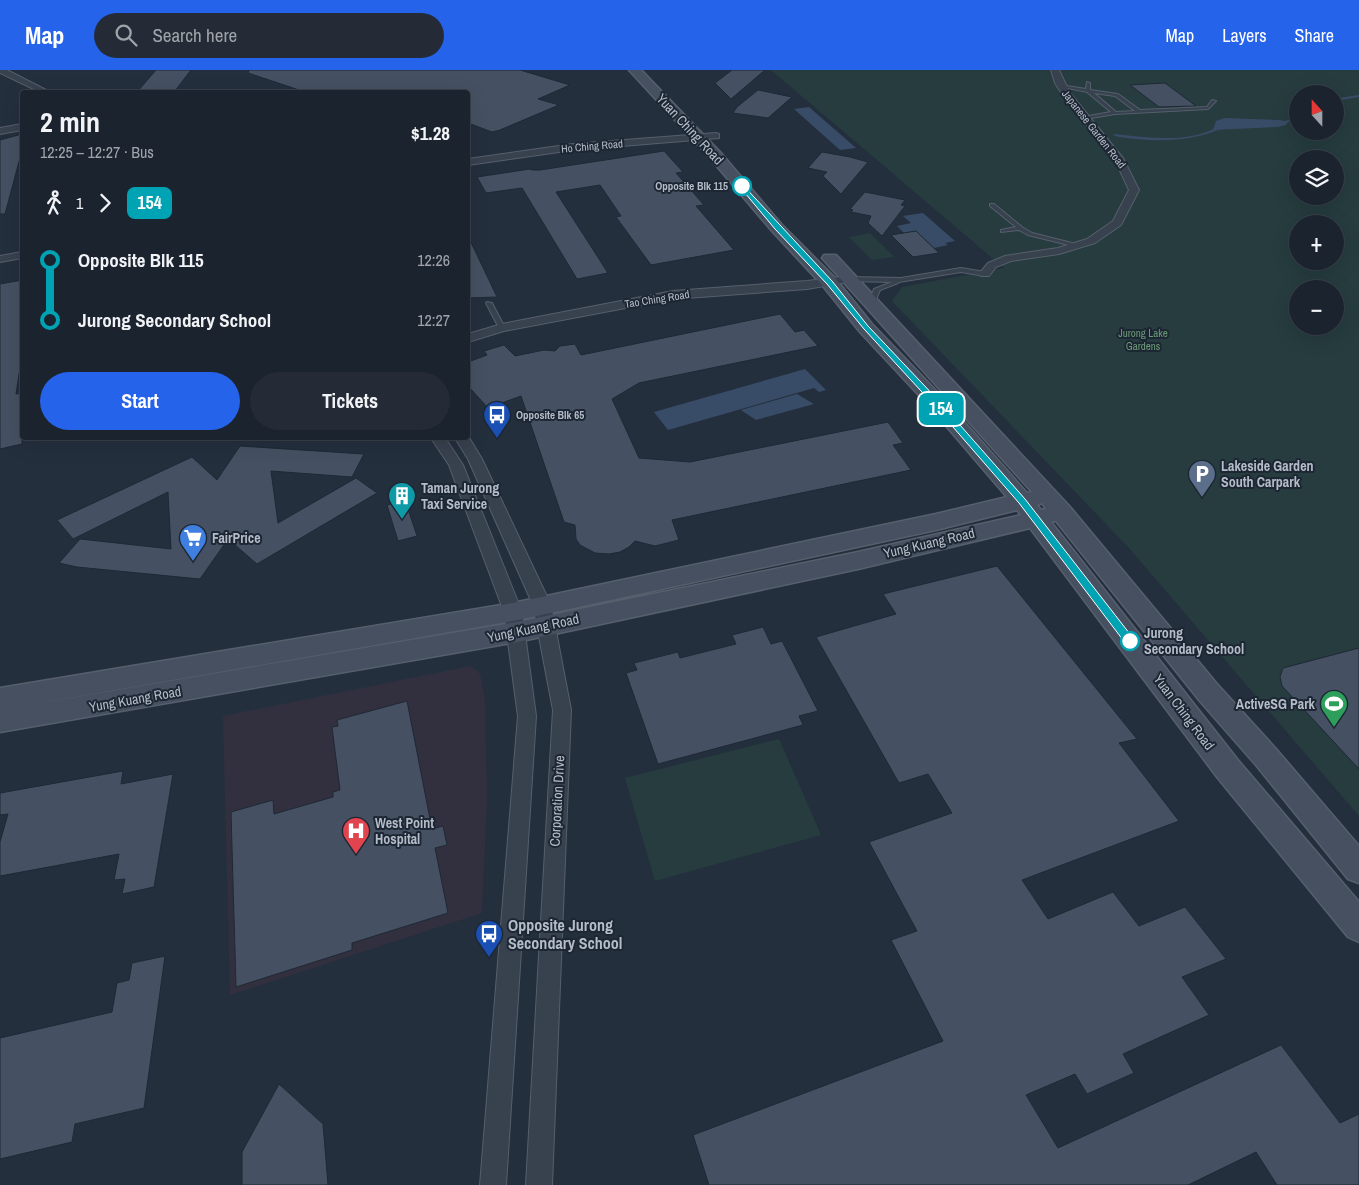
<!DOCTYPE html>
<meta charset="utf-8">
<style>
body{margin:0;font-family:"Archivo Narrow",sans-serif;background:#242b36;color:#f1f3f6;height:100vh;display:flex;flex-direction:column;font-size:19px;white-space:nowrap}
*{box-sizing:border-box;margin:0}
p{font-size:16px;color:#a0a4aa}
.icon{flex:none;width:28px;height:28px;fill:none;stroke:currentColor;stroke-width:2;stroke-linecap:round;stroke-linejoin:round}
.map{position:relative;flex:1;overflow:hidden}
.details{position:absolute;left:20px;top:20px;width:450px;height:350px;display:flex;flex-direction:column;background:#1b232e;border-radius:5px;box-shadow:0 5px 20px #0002,0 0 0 1px #39404a}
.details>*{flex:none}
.badge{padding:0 10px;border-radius:8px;font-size:18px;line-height:32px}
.needle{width:32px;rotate:339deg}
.tools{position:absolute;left:1289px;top:15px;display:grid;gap:10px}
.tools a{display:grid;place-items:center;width:55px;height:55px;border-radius:50%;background:#1b232e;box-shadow:0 5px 20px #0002,0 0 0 1px #39404a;font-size:25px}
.map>.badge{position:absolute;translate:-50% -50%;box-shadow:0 0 0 2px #fff}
.legs{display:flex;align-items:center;gap:8px;height:55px;padding:0 20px;font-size:16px}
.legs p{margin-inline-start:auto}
.headline{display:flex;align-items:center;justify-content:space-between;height:85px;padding:0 20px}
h1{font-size:28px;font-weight:700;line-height:38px}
.action{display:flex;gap:10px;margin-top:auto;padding:10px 20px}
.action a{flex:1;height:58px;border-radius:30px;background:#2563eb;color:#fff;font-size:20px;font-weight:700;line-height:58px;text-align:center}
.action a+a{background:#242b36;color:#f1f3f6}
ul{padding:0 20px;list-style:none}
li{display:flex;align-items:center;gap:18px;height:60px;font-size:19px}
li i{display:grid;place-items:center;width:8px;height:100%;margin:0 6px;background:currentColor}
li i::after{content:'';width:12px;height:12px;margin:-6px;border:4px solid;border-radius:50%;background:#1b232e}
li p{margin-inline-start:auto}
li:first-child i{background:linear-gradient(#0000 50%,currentColor 0)}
li:last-child i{background:linear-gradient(currentColor 50%,#0000 0)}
header{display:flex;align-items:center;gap:30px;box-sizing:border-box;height:70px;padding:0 25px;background:#2563eb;color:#fff}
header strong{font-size:24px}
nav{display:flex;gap:28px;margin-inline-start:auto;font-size:18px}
.search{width:350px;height:45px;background:#242b36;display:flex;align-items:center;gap:12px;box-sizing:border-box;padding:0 18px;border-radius:28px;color:#a0a4aa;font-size:19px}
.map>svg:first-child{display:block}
</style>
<header>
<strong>Map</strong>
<div class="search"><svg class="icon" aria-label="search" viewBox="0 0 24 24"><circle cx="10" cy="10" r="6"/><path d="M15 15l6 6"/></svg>Search here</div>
<nav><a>Map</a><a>Layers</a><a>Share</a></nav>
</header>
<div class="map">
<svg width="1359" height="1115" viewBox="0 0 1359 1115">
<rect width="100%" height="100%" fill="#242f3e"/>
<!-- medical -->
<path fill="#32303f" d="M471,596L480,604L485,629L487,728L482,843L230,925L223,646Z"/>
<!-- green -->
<g fill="#263c3f" fill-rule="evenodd">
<path d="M771,0H1359V746L1129,478L892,231L902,217L1004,198ZM1298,24H1335V61H1298ZM1298,89H1335V126H1298ZM1298,154H1335V191H1298ZM1298,219H1335V256H1298Z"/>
<path d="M870,163L894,187L872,190L849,167Z"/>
<path d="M779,669L821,765L655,811L625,708Z"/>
</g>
<!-- water -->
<g fill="#394c67">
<path d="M809,37L856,78L840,80L794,39Z"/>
<path d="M1225,48L1280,50L1288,52L1286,55L1278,57L1213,60L1216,51Z"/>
<path d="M923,143L955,171L945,173L948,175L934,178L916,161L904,163L897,156L911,153L903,146Z"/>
<path d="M805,299L826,320L819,322L814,318L668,360L654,342Z"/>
<path d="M797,324L814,334L756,350L741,340Z"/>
</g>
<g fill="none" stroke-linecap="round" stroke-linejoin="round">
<!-- stream -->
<g fill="#394c67" fill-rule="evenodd">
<path d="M1359,25V27L1341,30L1340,32L1344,41V45L1335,48V46L1340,44V41L1336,32L1339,28Z"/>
<path d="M1298,47V49L1277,55L1275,54Z"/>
<path d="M1222,56H1223V58C1195,70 1167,72 1136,69C1128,68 1120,68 1113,65L1115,64C1142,67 1170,71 1196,65C1205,63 1213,59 1222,56Z"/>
</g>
</g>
<!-- building -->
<g fill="#455162" stroke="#1f2835">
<path d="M156,0H191L175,21L137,22Z"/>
<path d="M249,0H520L570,15L538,29L559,35L500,60L492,62L468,53V22H305L248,3Z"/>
<path d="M732,0H765L731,29L715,13Z"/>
<path d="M1165,13L1196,36L1159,37L1130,15Z"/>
<path d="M758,20L787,26L792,27L768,48L733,43L737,37Z"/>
<path d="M22,64V88H20L5,144H0V70Z"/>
<path d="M664,81L683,102L676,103L704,135L696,136L734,180L651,195L616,147L621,146L600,115L556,122L608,203L577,209L522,118L486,123L477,107L530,99L532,100H540Z"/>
<path d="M822,82L850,87L868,92L841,124L823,106L827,102L808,98Z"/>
<path d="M865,122L905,130L901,135L905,136L882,166L868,153L871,146L851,142L853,140L850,139Z"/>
<path d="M916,161L939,183L913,187L891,165Z"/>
<path d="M468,166L497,227L468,228Z"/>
<path d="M22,210V285L16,324L22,323V374L0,379V214Z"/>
<path d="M780,244L795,262L804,260L818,276L639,313L612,329L639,388L690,392L888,352L903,373L893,375L911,400L672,450L679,470L655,476L635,471L629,477L620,482L609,484L595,483L580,475L576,469L575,455L564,452L521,326L488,338L468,316V292L487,285L484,281L504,275L515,286L544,280L555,281L560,276L575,274L581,285Z"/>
<path d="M240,376L364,384L352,407L271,401L278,453L356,408L377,423L257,494L228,469L200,509L77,497L59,493L80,469L171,479L168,422L73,469L57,450L192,387L217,410Z"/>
<path d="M405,430L417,466L398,471L387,435Z"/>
<path d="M997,496L1137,669L1119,673L1179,751L1022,810L1048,849L1113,822L1139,856L1185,837L1226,889L1182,907L1209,945L1123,984L1134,1003L1087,1024L1075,1004L1026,1025L1058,1078L1281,975L1340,1053L1359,1044V1115H1277L1256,1082L1188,1115H709L693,1065L943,971L891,870L917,861L869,772L952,743L928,704L899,713L816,567L896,544L883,524Z"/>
<path d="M763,557L771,574L782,571L818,641L799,646L803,655L658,694L626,603L637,600L634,593L678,582L680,588L736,574L732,565Z"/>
<path d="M1359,578V699L1282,616L1280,607L1283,598Z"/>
<path d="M407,631L432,759L443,756L447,775L435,778L448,843L352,873V880L236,917L231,742L273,730L274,744L333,727V722L340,720L332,657L338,656L337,650Z"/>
<path d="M123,701L121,714L173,704L154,817L122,824L125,809L114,810L119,784L0,806V772L8,744L0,745V723Z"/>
<path d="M165,886L144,1038L75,1054L72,1072L0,1089V968L112,942L117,913L129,910L132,893Z"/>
<path d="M279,1014L323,1054L328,1115H242V1082Z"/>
</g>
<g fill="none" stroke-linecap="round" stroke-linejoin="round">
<defs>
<g id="lane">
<path d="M1087,12L1090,13V20L1118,24L1140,40L1207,37L1212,30L1216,31L1208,39L1115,44L1085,49L1083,47L1111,42L1087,22L1058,16L1060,15L1086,19ZM1094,23L1115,26L1135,41L1116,42Z"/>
<path d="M990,134H994L1022,157L1032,163L1080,175L1077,177L1028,165L1019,160L1001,162V160L1016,157L990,136Z"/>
<path d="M961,198L985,202L988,204L985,206L961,202L899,212L898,213L880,220L877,227V238L874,240L871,238V227L874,219L892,212L849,211L846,209L849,207L901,208Z"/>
<path d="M487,232L492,233L505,258L504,259L499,258L486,233Z"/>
</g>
<g id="street">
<path d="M0,0H7L50,22H40L0,3Z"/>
<path d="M1051,0H1059L1070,23L1123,88L1139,120L1121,155L1095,173L1059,184L1011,191L996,197L989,206H981L979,204L988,193L1005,186L1058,178L1087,169L1113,151L1129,120L1115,90L1062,24L1055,13Z"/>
<path d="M22,54V60L0,64V58Z"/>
<path d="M716,63L719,64V68L573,80L468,95V89L573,74Z"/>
<path d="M22,182V188L0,192V186Z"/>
<path d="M849,206L855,209L853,211L807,219L673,229L504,261L468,272V264L502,254L673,221L807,211Z"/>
<path d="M468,366L482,389L551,535L571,640L552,1115H526L553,640L533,535L468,389L455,368H468Z"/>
<path d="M431,368H445L463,395L522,542L536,646L506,1115H480L518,646L504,542L449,395Z"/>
</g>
<path id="secondary" d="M629,0H641L720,82L782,155L835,208L872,254L943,328L1027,423L1032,422L822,188L824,185H836L1070,437L1217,614L1276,679L1359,776V813L1348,809L1256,695L1199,630L1056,451L1051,452L1237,689L1359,832V872L1348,867L1217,707L1030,458L858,499L517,572L0,662V640L517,552L858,482L1021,445L1017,440L936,460L513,551L0,640V618L513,533L936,444L1007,427L929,336L860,262L823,216L772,161L710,88ZM1042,433L1046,439L1041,440L1037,435Z"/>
</defs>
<!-- lane casing -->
<use href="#lane" stroke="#565f6c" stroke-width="2"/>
<!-- street casing -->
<use href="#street" stroke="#565f6c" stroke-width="2"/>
<!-- secondary casing -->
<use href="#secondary" stroke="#565f6c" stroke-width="3"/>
<!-- lane -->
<use href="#lane" fill="#38414e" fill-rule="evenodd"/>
<!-- street -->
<use href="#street" fill="#38414e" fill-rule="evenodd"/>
<!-- secondary -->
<use href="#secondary" fill="#465061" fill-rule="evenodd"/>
</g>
<!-- line-1 -->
<path fill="#00a3b4" stroke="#fff" d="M742,114L832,211L868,256L938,330L1025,429L1133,568V574H1126L1019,433L933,334L864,259L827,214L775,159L740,117Z"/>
<!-- icons -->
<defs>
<symbol id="bus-pin" viewBox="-11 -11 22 30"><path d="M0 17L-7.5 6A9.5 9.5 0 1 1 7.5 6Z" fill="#1a4fb4" stroke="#1d2633"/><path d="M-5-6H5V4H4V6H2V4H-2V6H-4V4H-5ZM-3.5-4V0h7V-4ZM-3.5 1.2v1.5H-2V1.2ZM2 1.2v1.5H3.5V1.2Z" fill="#fff"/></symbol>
<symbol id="parking-pin" viewBox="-11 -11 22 30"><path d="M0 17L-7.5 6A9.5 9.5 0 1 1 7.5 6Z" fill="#5c6f8a" stroke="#1d2633"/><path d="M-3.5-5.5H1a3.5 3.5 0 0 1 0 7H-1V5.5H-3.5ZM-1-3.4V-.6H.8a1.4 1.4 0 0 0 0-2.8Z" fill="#fff"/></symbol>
<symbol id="building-pin" viewBox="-11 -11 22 30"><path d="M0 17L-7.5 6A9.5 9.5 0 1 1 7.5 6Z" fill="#0f9aa8" stroke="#1d2633"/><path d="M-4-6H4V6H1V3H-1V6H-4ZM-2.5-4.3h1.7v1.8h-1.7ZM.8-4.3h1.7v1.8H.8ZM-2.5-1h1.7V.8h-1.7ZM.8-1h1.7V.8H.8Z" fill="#fff"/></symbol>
<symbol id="supermarket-pin" viewBox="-11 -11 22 30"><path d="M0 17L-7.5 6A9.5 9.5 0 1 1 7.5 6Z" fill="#3f7fe0" stroke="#1d2633"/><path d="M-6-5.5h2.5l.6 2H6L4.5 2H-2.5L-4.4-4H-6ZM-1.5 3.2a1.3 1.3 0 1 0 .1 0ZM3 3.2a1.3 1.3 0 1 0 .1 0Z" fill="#fff"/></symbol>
<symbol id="stadium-pin" viewBox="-11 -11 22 30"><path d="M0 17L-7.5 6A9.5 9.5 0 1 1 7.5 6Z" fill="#2e9e5b" stroke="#1d2633"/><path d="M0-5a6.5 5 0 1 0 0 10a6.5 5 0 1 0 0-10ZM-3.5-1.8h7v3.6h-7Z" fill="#fff"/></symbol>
<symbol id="hospital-pin" viewBox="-11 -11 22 30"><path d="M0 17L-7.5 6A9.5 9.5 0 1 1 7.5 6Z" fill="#e0444e" stroke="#1d2633"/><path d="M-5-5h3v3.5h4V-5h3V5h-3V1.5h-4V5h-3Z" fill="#fff"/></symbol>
</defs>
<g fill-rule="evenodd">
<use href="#bus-pin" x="481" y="329" width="32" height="43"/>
<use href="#parking-pin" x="1186" y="388" width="32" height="43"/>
<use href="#building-pin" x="386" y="410" width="32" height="43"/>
<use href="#supermarket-pin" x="177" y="452" width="32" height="43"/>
<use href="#stadium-pin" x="1318" y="618" width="32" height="43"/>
<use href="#hospital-pin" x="340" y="745" width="32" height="43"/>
<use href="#bus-pin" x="473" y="848" width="32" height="43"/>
</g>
<!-- markers -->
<g fill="#fff" stroke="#00a3b4" stroke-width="2.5">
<circle cx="742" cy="116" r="9"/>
<circle cx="1130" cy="571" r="9"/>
</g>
<g text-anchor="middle" stroke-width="4" stroke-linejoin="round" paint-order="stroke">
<!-- far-street labels -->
<g font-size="11" fill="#b4bcc9" stroke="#1d2633">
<text transform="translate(1094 59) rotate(52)" y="4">Japanese Garden Road</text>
<text transform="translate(592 76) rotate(-5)" y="4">Ho Ching Road</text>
<text transform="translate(657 229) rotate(-9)" y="4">Tao Ching Road</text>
</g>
<!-- far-stop labels -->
<g font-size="11" font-weight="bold" fill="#b4bcc9" stroke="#1d2633" text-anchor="end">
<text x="728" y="120">Opposite Blk 115</text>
</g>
<!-- far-park labels -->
<g font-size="11" fill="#6b9a76" stroke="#1d2633">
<text x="1143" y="267">Jurong Lake<tspan x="1143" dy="13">Gardens</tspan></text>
</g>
<!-- far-poi labels -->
<g font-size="11" font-weight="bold" fill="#b4bcc9" stroke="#1d2633" text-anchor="start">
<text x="516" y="349">Opposite Blk 65</text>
</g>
<!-- street labels -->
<g font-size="14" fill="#b4bcc9" stroke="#1d2633">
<text transform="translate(690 59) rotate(47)" y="5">Yuan Ching Road</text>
<text transform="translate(929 473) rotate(-13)" y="5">Yung Kuang Road</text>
<text transform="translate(533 558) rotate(-12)" y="5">Yung Kuang Road</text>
<text transform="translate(135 629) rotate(-10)" y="5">Yung Kuang Road</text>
<text transform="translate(1184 642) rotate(53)" y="5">Yuan Ching Road</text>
<text transform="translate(557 731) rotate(-87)" y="5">Corporation Drive</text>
</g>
<!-- poi labels -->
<g font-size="14" font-weight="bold" fill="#b4bcc9" stroke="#1d2633" text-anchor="start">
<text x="1221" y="401">Lakeside Garden<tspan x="1221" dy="16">South Carpark</tspan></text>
<text x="421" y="423">Taman Jurong<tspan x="421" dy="16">Taxi Service</tspan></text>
<text x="212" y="473">FairPrice</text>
<text x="1315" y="639" text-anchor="end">ActiveSG Park</text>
<text x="375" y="758">West Point<tspan x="375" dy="16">Hospital</tspan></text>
</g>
<!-- stop labels -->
<g font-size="14" font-weight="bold" fill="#b4bcc9" stroke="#1d2633" text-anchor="start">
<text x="1144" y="568">Jurong<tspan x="1144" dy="16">Secondary School</tspan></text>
</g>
<!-- near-poi labels -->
<g font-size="16" font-weight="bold" fill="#b4bcc9" stroke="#1d2633" text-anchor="start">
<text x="508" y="861">Opposite Jurong<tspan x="508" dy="18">Secondary School</tspan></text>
</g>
</g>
</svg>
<div class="tools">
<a><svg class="needle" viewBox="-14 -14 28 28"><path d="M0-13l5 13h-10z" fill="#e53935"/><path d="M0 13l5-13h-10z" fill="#a0a4aa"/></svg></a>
<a><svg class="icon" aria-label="layers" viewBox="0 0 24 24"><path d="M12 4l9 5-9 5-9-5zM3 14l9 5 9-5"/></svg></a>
<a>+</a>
<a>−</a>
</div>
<b class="badge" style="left:941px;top:339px;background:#00a3b4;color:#fff">154</b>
<section class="details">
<div class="headline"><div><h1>2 min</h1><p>12:25 – 12:27 · Bus</p></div><b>$1.28</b></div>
<div class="legs"><svg class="icon" aria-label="walk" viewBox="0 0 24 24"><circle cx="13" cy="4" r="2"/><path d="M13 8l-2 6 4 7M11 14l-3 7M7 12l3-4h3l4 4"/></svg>1<svg class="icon" aria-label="forward" viewBox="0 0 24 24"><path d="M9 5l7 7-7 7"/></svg><b class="badge" style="background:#00a3b4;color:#fff">154</b></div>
<ul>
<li><i style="color:#00a3b4"></i><b>Opposite Blk 115</b><p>12:26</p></li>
<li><i style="color:#00a3b4"></i><b>Jurong Secondary School</b><p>12:27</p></li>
</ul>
<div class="action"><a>Start</a><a>Tickets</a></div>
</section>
</div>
